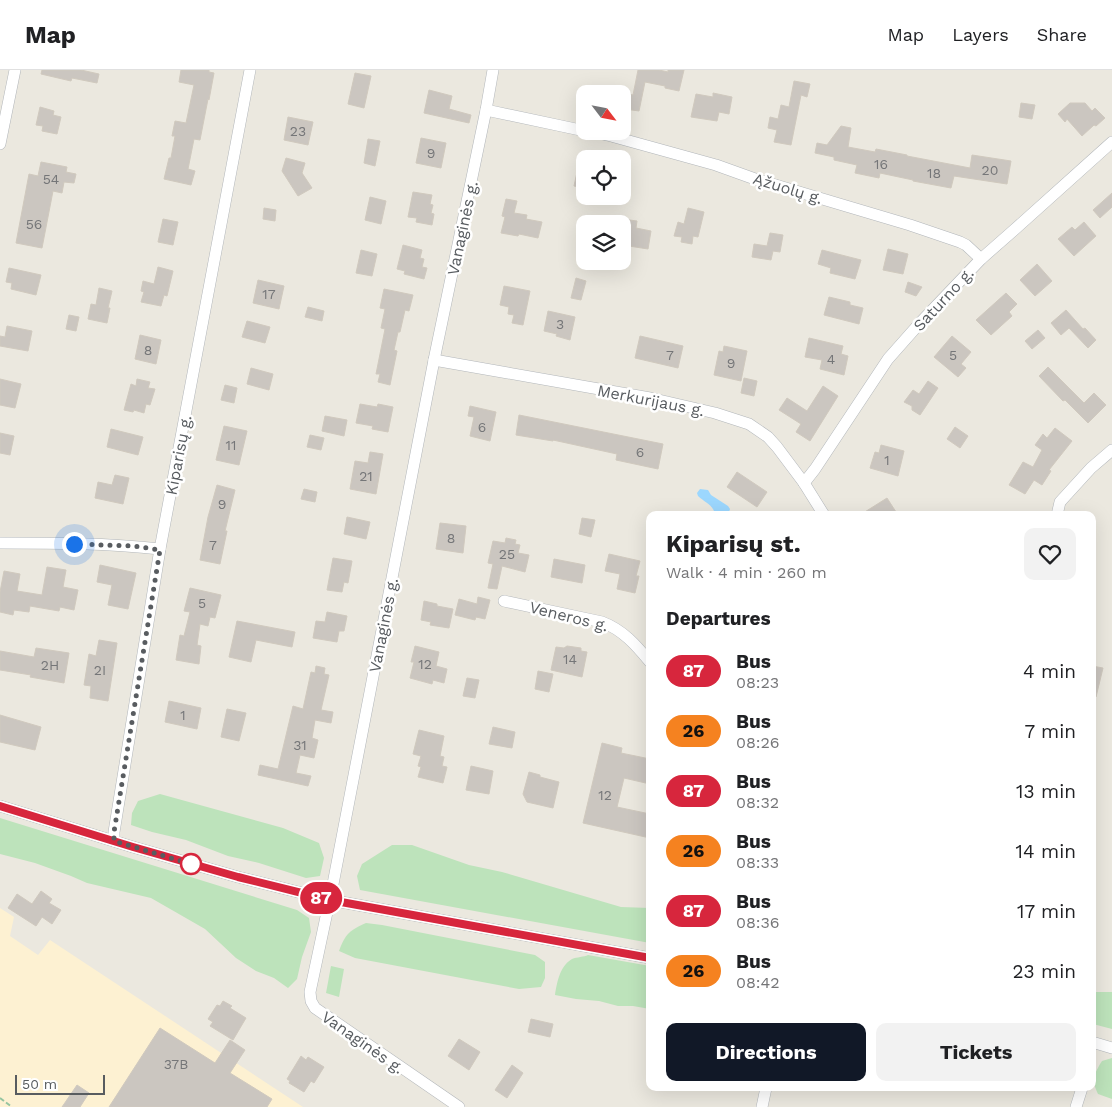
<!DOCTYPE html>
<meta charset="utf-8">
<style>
body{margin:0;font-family:"Work Sans",sans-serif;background:#f2f2f2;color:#202124;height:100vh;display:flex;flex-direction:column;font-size:19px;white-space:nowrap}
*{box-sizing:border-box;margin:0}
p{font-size:16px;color:#757577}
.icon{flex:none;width:28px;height:28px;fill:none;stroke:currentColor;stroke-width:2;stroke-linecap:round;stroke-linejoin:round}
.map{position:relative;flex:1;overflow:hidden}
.sheet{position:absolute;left:646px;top:441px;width:450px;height:580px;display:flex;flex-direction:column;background:#fff;border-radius:10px;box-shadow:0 5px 20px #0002}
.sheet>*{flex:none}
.badge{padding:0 10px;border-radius:16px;font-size:18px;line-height:32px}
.needle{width:32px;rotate:122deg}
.fabs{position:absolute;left:576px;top:15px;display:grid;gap:10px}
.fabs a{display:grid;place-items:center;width:55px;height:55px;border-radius:10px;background:#fff;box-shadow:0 5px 20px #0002;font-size:25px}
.scale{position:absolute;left:15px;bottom:12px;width:90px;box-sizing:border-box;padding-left:5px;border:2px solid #585c60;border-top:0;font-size:14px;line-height:18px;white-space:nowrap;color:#585c60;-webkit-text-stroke:4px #fff;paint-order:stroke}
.you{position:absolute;width:25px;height:25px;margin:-12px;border:4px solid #fff;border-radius:50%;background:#1a73e8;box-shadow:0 0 0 8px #1a73e833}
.map>.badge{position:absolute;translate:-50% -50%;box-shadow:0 0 0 2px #fff}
h2{padding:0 20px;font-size:19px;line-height:45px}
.round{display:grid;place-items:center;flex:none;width:52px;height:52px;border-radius:10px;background:#f2f2f2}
.head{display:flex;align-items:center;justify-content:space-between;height:85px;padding:0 20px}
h1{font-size:24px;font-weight:700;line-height:38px}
.cta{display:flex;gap:10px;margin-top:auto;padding:10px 20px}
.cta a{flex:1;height:58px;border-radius:10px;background:#111827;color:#fff;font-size:20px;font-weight:700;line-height:58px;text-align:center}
.cta a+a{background:#f2f2f2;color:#202124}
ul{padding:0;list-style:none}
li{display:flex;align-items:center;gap:15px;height:60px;padding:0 20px}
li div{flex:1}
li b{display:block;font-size:19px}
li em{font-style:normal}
li .badge{min-width:55px;font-weight:700;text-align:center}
header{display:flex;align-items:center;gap:30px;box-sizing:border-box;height:70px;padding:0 25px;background:#fff;border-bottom:1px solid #e0e0e0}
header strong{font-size:24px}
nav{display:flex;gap:28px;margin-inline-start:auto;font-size:18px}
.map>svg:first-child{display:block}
</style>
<header>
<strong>Map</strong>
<nav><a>Map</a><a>Layers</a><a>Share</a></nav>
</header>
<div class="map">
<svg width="1112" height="1037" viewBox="0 0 1112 1037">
<rect width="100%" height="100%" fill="#ebe8df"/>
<!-- commercial -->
<path fill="#fdf1d2" d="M0,838L14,847L10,866L38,885L50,870L303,1037H0Z"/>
<!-- green -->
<g fill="#bde3bb">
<path d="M160,724L283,758L319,773L324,788L320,806L306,808L259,793L228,786L186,770L152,762L131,755L132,743L138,731Z"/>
<path d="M0,748L297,840L309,848L311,862L302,887L297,909L288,918L274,908L256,901L236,888L205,859L151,828L87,813L71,806L35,793L0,784Z"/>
<path d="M392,775H412L469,795L502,802L621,837L650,838V873L360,820L357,806L362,794Z"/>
<path d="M366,853L382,855L535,885L545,892V908L541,917L519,919L355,888L339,881C345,864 350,860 366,853Z"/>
<path d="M588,885L650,896V939L633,936H618L599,931L576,929L555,925C557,912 560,896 572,889C577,887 584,887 588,885Z"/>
<path d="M331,896L344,899L339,927L326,923Z"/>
<path d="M1092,922H1112V959L1093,954Z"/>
<path d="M1112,988V1029L1098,1024C1091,1010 1094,1004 1102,991Z"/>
</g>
<!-- water -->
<path fill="#9cd7fe" d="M700,419L708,420L711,425L728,436L730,439L728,445H715C714,435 704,432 698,426L697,423Z"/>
<!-- building -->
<g fill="#cbc6c0" stroke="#d0c9be">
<path d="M42,0H81L99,4L97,13L72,8L71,11L41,4Z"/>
<path d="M181,0H209V2L214,3L209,30L208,29L200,70L194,69L188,99L195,101L191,115L164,109L169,88H171L175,66H172L175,51L186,53L194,15L179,12Z"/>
<path d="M638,0H659L668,2V0H684L679,21L665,18V16L645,12L639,41L625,39L628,24L633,25Z"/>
<path d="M355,3L371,6L364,38L348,34Z"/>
<path d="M794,11L810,14L807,27L801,25L791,75L774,72L777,60L768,58L770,47L778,49L781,35L789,37Z"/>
<path d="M429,20L452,26L449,39L471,45L469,53L424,43Z"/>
<path d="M713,23L732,27L729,44L719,42L717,51L691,47L696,24L713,27Z"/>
<path d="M1021,33L1035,35L1032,49L1019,47Z"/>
<path d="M1070,33H1085L1092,41L1095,38L1105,48L1096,56L1094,55L1082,66L1067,49L1065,52L1058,44Z"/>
<path d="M40,37L54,41L53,45L61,47L57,64L42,61L43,56L36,55Z"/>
<path d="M288,47L313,52L308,75L284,70Z"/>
<path d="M841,56L851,58L848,77L875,82L876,79L907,85V86L970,98L972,85L1011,91L1007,114L954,106L951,118L913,111V110L880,103L879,108L855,103L857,95L834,90V87L815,83L817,73L827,75Z"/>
<path d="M421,68L446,73L441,98L416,93Z"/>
<path d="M368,69L380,71L375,96L364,93Z"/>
<path d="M581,84L585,85V118L574,116Z"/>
<path d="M286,88L305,93L302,103L312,118L298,126L282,101Z"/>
<path d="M41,92L67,97L66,102L76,104L74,113L64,112L62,123L53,121L42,178L16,173L29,104L38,106Z"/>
<path d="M413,122L432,125L430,134L433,135L431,143L434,144L432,155L416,152L417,148L408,147Z"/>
<path d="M1112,123V137L1100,148L1093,140Z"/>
<path d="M370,127L386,131L381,154L365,150Z"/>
<path d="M506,129L517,131L514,143L527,145L526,149L542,152L538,168L519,164L518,166L501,163L505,147L502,146Z"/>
<path d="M264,138L276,140L275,151L263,149Z"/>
<path d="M688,138L704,142L698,167L693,166L692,174L681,172L682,167L674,166L678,152L684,154Z"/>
<path d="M163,149L178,152L173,175L158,172Z"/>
<path d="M622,149L637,151L636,158L651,161L648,179L629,176L630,172L622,171Z"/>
<path d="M1084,152L1096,166L1074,186L1058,169L1072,157L1075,160Z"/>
<path d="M770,163L783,165L780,182L773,181L771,190L752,187L754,174L767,176Z"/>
<path d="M403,175L422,180L420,188L424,189L422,197L427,198L424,209L404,204L405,201L397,199Z"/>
<path d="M888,179L908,184L903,204L883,200Z"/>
<path d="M361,180L377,184L372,206L356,203Z"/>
<path d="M822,180L861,190L855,209L830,203L831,198L818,194Z"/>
<path d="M1037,194L1052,211L1035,226L1020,210Z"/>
<path d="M158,197L173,201L167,226L164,225L161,236L141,232L144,222L141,221L143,211L154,214Z"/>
<path d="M9,198L41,205L36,225L11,219L12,213L6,212Z"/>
<path d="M576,208L586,211L581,230L571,228Z"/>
<path d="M258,210L284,216L279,239L253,233Z"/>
<path d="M908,212L922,217L916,226L905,222Z"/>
<path d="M504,216L530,221L523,255L512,253L514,245L508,244L509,237L500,235Z"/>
<path d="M99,218L112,221L108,238H110L107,253L88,249L91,234L96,235Z"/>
<path d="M384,219L413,225L409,241L405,240L400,262H398L394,280L397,281L390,315L378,312L380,304H376L385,259L381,258L385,239L380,238Z"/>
<path d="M1006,223L1017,234L1009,242L1012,246L991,265L976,250Z"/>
<path d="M829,227L850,232V235L863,238L859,254L824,245Z"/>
<path d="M308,237L324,241L322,251L305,247Z"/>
<path d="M1066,240L1083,259L1085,258L1096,270L1088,278L1069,258L1061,265L1051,253Z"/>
<path d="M548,241L575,247L570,270L556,266L557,264L544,261Z"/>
<path d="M69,245L79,247L76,261L66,259Z"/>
<path d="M247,251L270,257L265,273L242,267Z"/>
<path d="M7,256L32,261L28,281L0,276V266L5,267Z"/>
<path d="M1038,260L1045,268L1032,279L1025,271Z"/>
<path d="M140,265L161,270L156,294L135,289Z"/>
<path d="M640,266L683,276L678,298L635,288Z"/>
<path d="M952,266L971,282L961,294L966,298L958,307L934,287Z"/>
<path d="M809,268L843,276L841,284L848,286L844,305L820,299L822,290L805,287Z"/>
<path d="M724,276L747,281L741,311L714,305L719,281L723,282Z"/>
<path d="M1048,297L1084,333L1094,323L1106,335L1088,353L1065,330L1063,331L1039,306Z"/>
<path d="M251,298L273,304L269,320L247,314Z"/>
<path d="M744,308L757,311L754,326L741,323Z"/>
<path d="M0,309L21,314L15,338L0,335Z"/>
<path d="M137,309L150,312L148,318L155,319L150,335L146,334L144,343L134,340L133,342L124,340L131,314L136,316Z"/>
<path d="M928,311L938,318L920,345L912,340V336L904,332L913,320L919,324Z"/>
<path d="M225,315L237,318L234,333L221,330Z"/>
<path d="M823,316L838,326L810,371L796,362L801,354L779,340L787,328L807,341Z"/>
<path d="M360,334L377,337L378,334L393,337L388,362L372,359L373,356L356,353Z"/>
<path d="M470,336L496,342L490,371L470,366L474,347L468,346Z"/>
<path d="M519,345L663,374L658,399L616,390L617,384L553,370V371L516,365Z"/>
<path d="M325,346L347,350L344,366L322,361Z"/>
<path d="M224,356L247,361L239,395L216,390Z"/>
<path d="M955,357L968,366L960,378L947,369Z"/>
<path d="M1055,358L1072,371L1049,400L1051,401L1042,415L1034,410L1025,424L1009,415L1023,392L1033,397L1042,380L1035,375L1043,364L1047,368Z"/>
<path d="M111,359L143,367L138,385L107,377Z"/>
<path d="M0,363L14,366L10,385L0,383Z"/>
<path d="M310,365L324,368L321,380L307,377Z"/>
<path d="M881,375L904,381L898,406L870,398L875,382L879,383Z"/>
<path d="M370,382L383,384L376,424L350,419L355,391L368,393Z"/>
<path d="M737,402L767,422L757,437L727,417Z"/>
<path d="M115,405L129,408L123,434L95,428L98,412L112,415Z"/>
<path d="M217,415L235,420L225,461H227L220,494L200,490L208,447Z"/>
<path d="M304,419L317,422L315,432L301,429Z"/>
<path d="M887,428L898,445H860Z"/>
<path d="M347,447L370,452L366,469L344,464Z"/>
<path d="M582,448L595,450L591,467L579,464Z"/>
<path d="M440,453L466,456L463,483L436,479Z"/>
<path d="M506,468L516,470L515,474L520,475L518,483L529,485L525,502L502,496L497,519L488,518L493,494L488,493L493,471L505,473Z"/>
<path d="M609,484L640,491L636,506H639L635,523L617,519L620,504L605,501Z"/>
<path d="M333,488L352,491L348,513L344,512L342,522L327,520Z"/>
<path d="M554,489L585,495L582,513L551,507Z"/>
<path d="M100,495L136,503L128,539L108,535L112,515L97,512Z"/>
<path d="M47,497L66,500L63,517L78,520L74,540L60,537L59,541L30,536L29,542L14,540L13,545L0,542V522L4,501L20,504L17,521L42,525Z"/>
<path d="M190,518L221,525L215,548L210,547L208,556L200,554L197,575L201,576L199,594L176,590L180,565L184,566L190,542L184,541Z"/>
<path d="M478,527L490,530L485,549L476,547L475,550L455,545L459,529L477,534Z"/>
<path d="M424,531L437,534V536L453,539L449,558L430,555L431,552L421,550Z"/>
<path d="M327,542L347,546L344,561H339L337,572L313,568L316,551L325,552Z"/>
<path d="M237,551L295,562L292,577L256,570L251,592L229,587Z"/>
<path d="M99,570L117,573L108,631L90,628L91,616L84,615L89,584L96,586Z"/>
<path d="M415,576L439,582L436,596L447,599L444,613L433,610L432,614L410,608L414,592H411Z"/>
<path d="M567,576L581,578V581L587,582L582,607L551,600L556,577L564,578Z"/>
<path d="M36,578L69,583L64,613L30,607L31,605L0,600V581L34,587Z"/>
<path d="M316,596L325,598L324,604L329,605L321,640L333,642L331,653L315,650L312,668L318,670L314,688L300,685L296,703L311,706L308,716L258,705L260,695L278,699L293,636L303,639L311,602L315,603Z"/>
<path d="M1092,596L1103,598L1096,627H1092Z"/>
<path d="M538,601L553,604L549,622L535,619Z"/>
<path d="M467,608L479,610L475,628L463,626Z"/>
<path d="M169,631L201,638L197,659L165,652Z"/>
<path d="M227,639L246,643L239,671L221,667Z"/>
<path d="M0,645L41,657L35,680L0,672Z"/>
<path d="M493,657L515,662L512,678L489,674Z"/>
<path d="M419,660L444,666L440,686L444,687L442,696L447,697L443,713L418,707L421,697L418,696L421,686L413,684Z"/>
<path d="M602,673L622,678L621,683L650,689V714L624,708L617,737L650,744V768L583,753Z"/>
<path d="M471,696L493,701L489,724L466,720Z"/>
<path d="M529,702L540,705V707L559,712L553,738L527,732L523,724Z"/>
<path d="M41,821L52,829L49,833L61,840L52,854L42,847L36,856L8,838L17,824L32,834Z"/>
<path d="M223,931L232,936L230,938L246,948L233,970L210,956L213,952L208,949L217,935L220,936Z"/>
<path d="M531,949L553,954L550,967L528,962Z"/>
<path d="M160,958L215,993L230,970L245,980L230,1003L272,1029L267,1037H109Z"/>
<path d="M459,969L480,982L469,1000L448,986Z"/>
<path d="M301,986L306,990L308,987L324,997L314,1013L311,1011L304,1022L289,1013L290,1011L287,1009Z"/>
<path d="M512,995L523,1003L507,1028L495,1020Z"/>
<path d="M77,1015L89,1023L80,1037H62Z"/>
</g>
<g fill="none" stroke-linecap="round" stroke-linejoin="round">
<defs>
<g id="minor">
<path d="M486,40L585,61"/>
<path d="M589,61L611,66L716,95L755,109L910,155L960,172L966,175L981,189"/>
<path d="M0,74L15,0"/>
<path d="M434,290L650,328L715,343L749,354L768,367L777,377L804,413L824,445"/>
<path d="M804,413L815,399L888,289L919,254L981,189L1014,160L1112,72"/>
<path d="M1057,445L1060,432L1091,398L1112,380"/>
<path d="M0,473C53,473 107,473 160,479"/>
<path d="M504,531L602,552C623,560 636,575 650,592"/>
<path d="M0,736L133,777L238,807L330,830L650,888"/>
<path d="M114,771V762L160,479L250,0"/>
<path d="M1092,972L1112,978"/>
<path d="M459,1037L315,938L311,931L310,922L333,814L434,290L486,40L493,0"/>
<path d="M762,1037L766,1018"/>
<path d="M1076,1037L1082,1018"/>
</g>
</defs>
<!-- minor casing -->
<use href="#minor" stroke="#b2b6ba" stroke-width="12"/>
<!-- path -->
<path stroke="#94c4a0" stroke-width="2" stroke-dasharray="5 2.5" stroke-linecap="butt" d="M0,1028L12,1037"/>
<!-- minor -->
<use href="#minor" stroke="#fff" stroke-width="11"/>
</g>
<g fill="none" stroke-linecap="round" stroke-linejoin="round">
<defs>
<path id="line" d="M0,736L133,777L238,807L330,830L650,888"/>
</defs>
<!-- line casing -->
<use href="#line" stroke="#fff" stroke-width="11"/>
<!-- line -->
<use href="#line" stroke="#d7263d" stroke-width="8"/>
<!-- walk -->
<path stroke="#585c60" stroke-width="5" stroke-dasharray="0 9" d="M74,474L134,476L160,480L114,762V771L191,794"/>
</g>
<!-- markers -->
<circle fill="#fff" stroke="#d7263d" stroke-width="2.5" cx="191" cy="794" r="10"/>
<g text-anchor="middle" stroke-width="5" stroke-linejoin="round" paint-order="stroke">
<!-- number labels -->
<g font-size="14" fill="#757678">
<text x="298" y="66">23</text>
<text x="431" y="88">9</text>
<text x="881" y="99">16</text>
<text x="990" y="105">20</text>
<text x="934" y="108">18</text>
<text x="51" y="114">54</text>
<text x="34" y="159">56</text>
<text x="269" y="229">17</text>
<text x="560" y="259">3</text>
<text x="148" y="285">8</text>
<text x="670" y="290">7</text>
<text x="953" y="290">5</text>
<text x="831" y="294">4</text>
<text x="731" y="298">9</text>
<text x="482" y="362">6</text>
<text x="231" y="380">11</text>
<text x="640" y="387">6</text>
<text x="887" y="395">1</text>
<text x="366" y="411">21</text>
<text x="222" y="439">9</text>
<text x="451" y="473">8</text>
<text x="213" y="480">7</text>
<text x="507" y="489">25</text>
<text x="202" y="538">5</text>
<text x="570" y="594">14</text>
<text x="425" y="599">12</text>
<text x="50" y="600">2H</text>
<text x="100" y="605">2I</text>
<text x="183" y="650">1</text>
<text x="300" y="680">31</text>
<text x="605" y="730">12</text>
<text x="176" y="999">37B</text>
</g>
<!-- street labels -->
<g font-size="16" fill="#585c60" stroke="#fff">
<text transform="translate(788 118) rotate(17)" y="6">Ąžuolų g.</text>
<text transform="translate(462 158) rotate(-78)" y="6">Vanaginės g.</text>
<text transform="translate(943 229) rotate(-47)" y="6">Saturno g.</text>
<text transform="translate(651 330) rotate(11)" y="6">Merkurijaus g.</text>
<text transform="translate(178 385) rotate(-79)" y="6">Kiparisų g.</text>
<text transform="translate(569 546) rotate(14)" y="6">Veneros g.</text>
<text transform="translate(383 555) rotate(-79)" y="6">Vanaginės g.</text>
<text transform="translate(363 972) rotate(35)" y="6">Vanaginės g.</text>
</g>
</g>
</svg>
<div class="fabs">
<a><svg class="needle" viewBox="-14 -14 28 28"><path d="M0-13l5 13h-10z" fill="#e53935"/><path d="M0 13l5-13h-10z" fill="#757577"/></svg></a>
<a><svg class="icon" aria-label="locate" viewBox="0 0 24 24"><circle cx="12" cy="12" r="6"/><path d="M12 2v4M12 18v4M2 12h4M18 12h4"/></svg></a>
<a><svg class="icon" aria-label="layers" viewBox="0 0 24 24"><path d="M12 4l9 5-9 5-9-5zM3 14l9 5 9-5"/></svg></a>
</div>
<div class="scale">50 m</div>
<div class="you" style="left:74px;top:474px"></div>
<b class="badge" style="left:321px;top:828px;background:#d7263d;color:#fff">87</b>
<section class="sheet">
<div class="head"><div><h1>Kiparisų st.</h1><p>Walk · 4 min · 260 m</p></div><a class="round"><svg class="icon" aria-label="heart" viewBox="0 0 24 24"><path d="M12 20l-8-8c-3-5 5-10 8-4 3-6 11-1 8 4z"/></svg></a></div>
<h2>Departures</h2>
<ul>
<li><span class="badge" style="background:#d7263d;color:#fff">87</span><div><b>Bus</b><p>08:23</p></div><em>4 min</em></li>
<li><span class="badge" style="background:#f58220;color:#111">26</span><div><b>Bus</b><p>08:26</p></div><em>7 min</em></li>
<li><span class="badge" style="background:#d7263d;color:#fff">87</span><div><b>Bus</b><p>08:32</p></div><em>13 min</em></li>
<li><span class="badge" style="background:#f58220;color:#111">26</span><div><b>Bus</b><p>08:33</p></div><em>14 min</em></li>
<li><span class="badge" style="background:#d7263d;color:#fff">87</span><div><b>Bus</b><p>08:36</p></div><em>17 min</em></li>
<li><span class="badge" style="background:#f58220;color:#111">26</span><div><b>Bus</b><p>08:42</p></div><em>23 min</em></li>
</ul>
<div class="cta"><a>Directions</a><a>Tickets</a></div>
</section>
</div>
